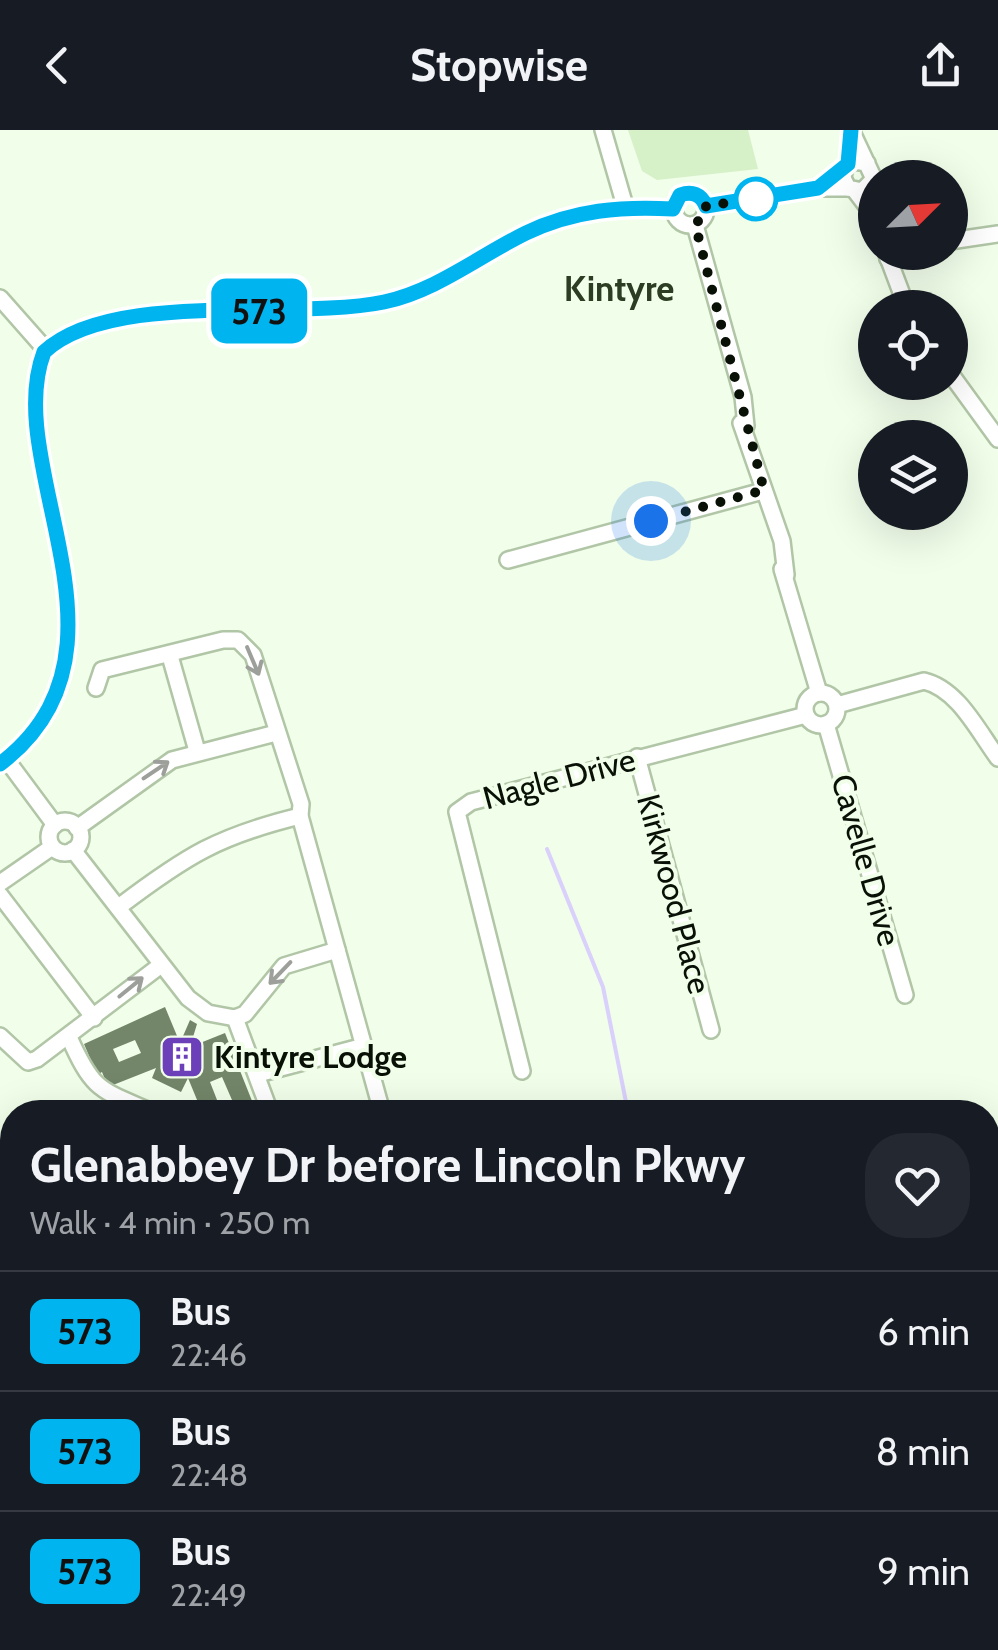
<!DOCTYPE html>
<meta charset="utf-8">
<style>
body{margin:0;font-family:Cabin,sans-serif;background:#242831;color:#f1f3f6;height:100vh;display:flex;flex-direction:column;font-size:38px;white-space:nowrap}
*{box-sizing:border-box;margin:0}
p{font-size:32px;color:#9ea1a6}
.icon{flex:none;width:55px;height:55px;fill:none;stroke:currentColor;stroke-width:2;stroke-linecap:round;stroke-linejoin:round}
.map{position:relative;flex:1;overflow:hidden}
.drawer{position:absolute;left:0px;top:970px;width:1000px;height:550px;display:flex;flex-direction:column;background:#171b24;border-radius:40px 40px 0 0;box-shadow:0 10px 40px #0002}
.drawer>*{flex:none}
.badge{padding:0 20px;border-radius:15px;font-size:35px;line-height:65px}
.needle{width:65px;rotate:66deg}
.fabs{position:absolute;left:858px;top:30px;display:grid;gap:20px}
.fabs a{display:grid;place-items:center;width:110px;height:110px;border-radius:50%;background:#171b24;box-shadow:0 10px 40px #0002;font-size:50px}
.you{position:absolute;width:50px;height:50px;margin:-25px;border:8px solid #fff;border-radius:50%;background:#1a73e8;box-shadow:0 0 0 15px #1a73e833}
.map>.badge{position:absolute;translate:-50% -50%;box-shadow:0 0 0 5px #fff}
.round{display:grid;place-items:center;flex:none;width:105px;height:105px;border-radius:40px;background:#242831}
.headline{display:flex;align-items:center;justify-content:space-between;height:170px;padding:0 30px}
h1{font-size:48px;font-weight:800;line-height:75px}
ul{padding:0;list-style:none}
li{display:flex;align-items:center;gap:30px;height:120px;padding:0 30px;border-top:2px solid #363941}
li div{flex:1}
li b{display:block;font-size:38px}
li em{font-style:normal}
li .badge{min-width:110px;font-weight:700;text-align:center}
header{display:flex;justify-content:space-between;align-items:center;height:130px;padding:0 30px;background:#171b24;font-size:45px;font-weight:800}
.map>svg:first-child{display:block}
</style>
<header><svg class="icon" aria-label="back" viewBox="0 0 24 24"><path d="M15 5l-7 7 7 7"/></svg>Stopwise<svg class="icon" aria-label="share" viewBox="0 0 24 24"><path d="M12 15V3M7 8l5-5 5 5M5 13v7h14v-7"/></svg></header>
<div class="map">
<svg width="998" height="1520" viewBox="0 0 998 1520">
<rect width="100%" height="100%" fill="#f1feea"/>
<!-- green -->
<g fill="#d6f0c8">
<path d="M628,0H748L758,39L657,50L642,41Z"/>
<path d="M0,1245L12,1249V1508H607L630,1520H0Z"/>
</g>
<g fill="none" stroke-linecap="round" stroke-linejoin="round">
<!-- stream -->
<g stroke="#dad0fc" stroke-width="4">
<path d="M547,719L603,857L628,982"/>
<path d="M988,1147L998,1145"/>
</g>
</g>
<!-- building -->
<path fill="#738669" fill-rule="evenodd" d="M165,877L180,913L190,890L197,894L190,917L225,903L256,981L202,982L188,948L181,962L152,948L156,938L108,957L102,942L97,945L84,914ZM135,910L141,923L119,932L113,919ZM222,947L232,970L219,975L210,952Z"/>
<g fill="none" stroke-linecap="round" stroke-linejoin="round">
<defs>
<g id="minor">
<path d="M603,0L625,76"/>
<path d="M851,0L874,49L862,61L848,58L843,48L845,37L854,31L867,33"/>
<path d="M856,62L875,87"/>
<circle cx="690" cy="79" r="16"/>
<path d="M706,76L818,58H848"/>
<path d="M695,95L743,267L746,296"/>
<path d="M950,111L998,104"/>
<path d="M886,122L907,178"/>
<path d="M888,129L908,122"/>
<path d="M0,168L46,220"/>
<path d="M950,243L998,309"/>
<path d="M741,293L782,411L786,445"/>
<path d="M508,430L763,361"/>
<path d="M782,439L819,563"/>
<path d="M170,526L197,621"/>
<path d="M96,558L102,540L223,510H238L253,525L301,674L300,686L382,982"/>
<circle cx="821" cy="579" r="16"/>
<path d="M837,575L924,551C958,559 978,601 998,628"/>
<path d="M826,594L905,865"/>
<path d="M637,627L711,900"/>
<path d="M6,629L55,695"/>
<path d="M0,634C149,521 0,337 44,222C113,159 292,191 384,172C436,161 479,126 526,103C573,80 622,76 673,79"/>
<circle cx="65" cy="707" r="16"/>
<path d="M77,698L172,630L276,603"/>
<path d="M73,720L188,868L208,883L235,888"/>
<path d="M0,753L52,717"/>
<path d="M0,765L94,888"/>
<path d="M120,776C186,726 218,706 300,686"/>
<path d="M235,888L245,884L284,836L337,820"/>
<path d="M235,888L270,982"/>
<path d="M0,906L28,932L37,929L161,835"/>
<path d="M69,907C93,961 99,959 152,982"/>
<path d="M522,941L457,682L471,672L806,585"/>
<path d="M258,944L364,916"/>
<path d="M0,1258L12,1262"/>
<path d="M579,1508L599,1520"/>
</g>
<g id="highway">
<path d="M0,1186L12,1191"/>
<path d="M728,1508L748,1520"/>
</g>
</defs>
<!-- minor casing -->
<use href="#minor" stroke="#b1c6a6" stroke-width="20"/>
<!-- highway casing -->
<use href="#highway" stroke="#b1c6a6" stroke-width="28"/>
<!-- minor -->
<use href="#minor" stroke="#fff" stroke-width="15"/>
<!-- highway -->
<use href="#highway" stroke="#fff" stroke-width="22"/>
</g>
<!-- one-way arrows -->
<defs><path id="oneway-shaft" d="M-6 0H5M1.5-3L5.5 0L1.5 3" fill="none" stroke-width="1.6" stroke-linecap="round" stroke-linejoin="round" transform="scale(2.5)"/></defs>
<g stroke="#9d9f9b">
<use href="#oneway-shaft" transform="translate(253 531) rotate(67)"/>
<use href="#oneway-shaft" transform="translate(156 640) rotate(-34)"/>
<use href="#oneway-shaft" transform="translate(280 843) rotate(134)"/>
<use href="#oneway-shaft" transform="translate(131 857) rotate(-39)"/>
</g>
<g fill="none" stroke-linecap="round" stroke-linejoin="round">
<defs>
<path id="line" d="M0,634C149,521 0,337 44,222C112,159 293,191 384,172C436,161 479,126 526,103C574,80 622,76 673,79L680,65C692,61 701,64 706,76L818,58L848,34L851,0"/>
</defs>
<!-- line casing -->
<use href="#line" stroke="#fff" stroke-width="22"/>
<!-- line -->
<use href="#line" stroke="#00b5ef" stroke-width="15"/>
<!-- walk -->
<path stroke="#091006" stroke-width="10" stroke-dasharray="0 18" d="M651,391L764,360L695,94L705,85L706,76L760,68L756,69"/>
</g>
<!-- icons -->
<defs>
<symbol id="building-square" viewBox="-11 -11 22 22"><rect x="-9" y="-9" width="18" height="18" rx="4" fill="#6b40b8" stroke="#f1feea"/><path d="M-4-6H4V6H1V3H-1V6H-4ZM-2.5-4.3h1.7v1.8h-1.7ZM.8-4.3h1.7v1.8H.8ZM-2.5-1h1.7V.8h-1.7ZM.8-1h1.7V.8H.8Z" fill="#fff"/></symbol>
</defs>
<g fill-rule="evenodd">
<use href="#building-square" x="157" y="902" width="50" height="50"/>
</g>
<!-- markers -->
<circle fill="#fff" stroke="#00b5ef" stroke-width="5" cx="756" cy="69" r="20"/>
<g text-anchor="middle" stroke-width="8" stroke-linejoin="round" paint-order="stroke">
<!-- street labels -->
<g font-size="32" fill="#091006" stroke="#f1feea">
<text transform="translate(559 649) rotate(-15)" y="11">Nagle Drive</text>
<text transform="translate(866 730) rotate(74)" y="11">Cavelle Drive</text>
<text transform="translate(674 764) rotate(75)" y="11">Kirkwood Place</text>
</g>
<!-- poi labels -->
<g font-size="32" font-weight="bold" fill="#091006" stroke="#f1feea" text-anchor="start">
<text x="214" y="938">Kintyre Lodge</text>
</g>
<!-- neighbourhood labels -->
<g font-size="35" font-weight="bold" fill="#2c3d23" stroke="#f1feea">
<text x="619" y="171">Kintyre</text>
</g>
</g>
</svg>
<div class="fabs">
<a><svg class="needle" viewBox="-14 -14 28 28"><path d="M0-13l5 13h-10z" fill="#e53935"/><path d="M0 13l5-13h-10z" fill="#9ea1a6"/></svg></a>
<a><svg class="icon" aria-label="locate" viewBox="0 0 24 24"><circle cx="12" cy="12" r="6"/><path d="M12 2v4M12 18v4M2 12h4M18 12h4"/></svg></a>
<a><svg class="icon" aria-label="layers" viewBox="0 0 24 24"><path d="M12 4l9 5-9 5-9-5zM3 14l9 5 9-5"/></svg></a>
</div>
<div class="you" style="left:651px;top:391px"></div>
<b class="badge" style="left:259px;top:181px;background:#00b5ef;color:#111">573</b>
<section class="drawer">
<div class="headline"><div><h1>Glenabbey Dr before Lincoln Pkwy</h1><p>Walk · 4 min · 250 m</p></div><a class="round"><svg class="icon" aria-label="heart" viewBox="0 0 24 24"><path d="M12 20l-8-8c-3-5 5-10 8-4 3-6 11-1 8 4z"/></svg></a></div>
<ul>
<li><span class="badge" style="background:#00b5ef;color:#111">573</span><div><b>Bus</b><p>22:46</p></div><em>6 min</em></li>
<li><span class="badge" style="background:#00b5ef;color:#111">573</span><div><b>Bus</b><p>22:48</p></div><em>8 min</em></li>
<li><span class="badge" style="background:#00b5ef;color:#111">573</span><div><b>Bus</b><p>22:49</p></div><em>9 min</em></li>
</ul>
</section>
</div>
